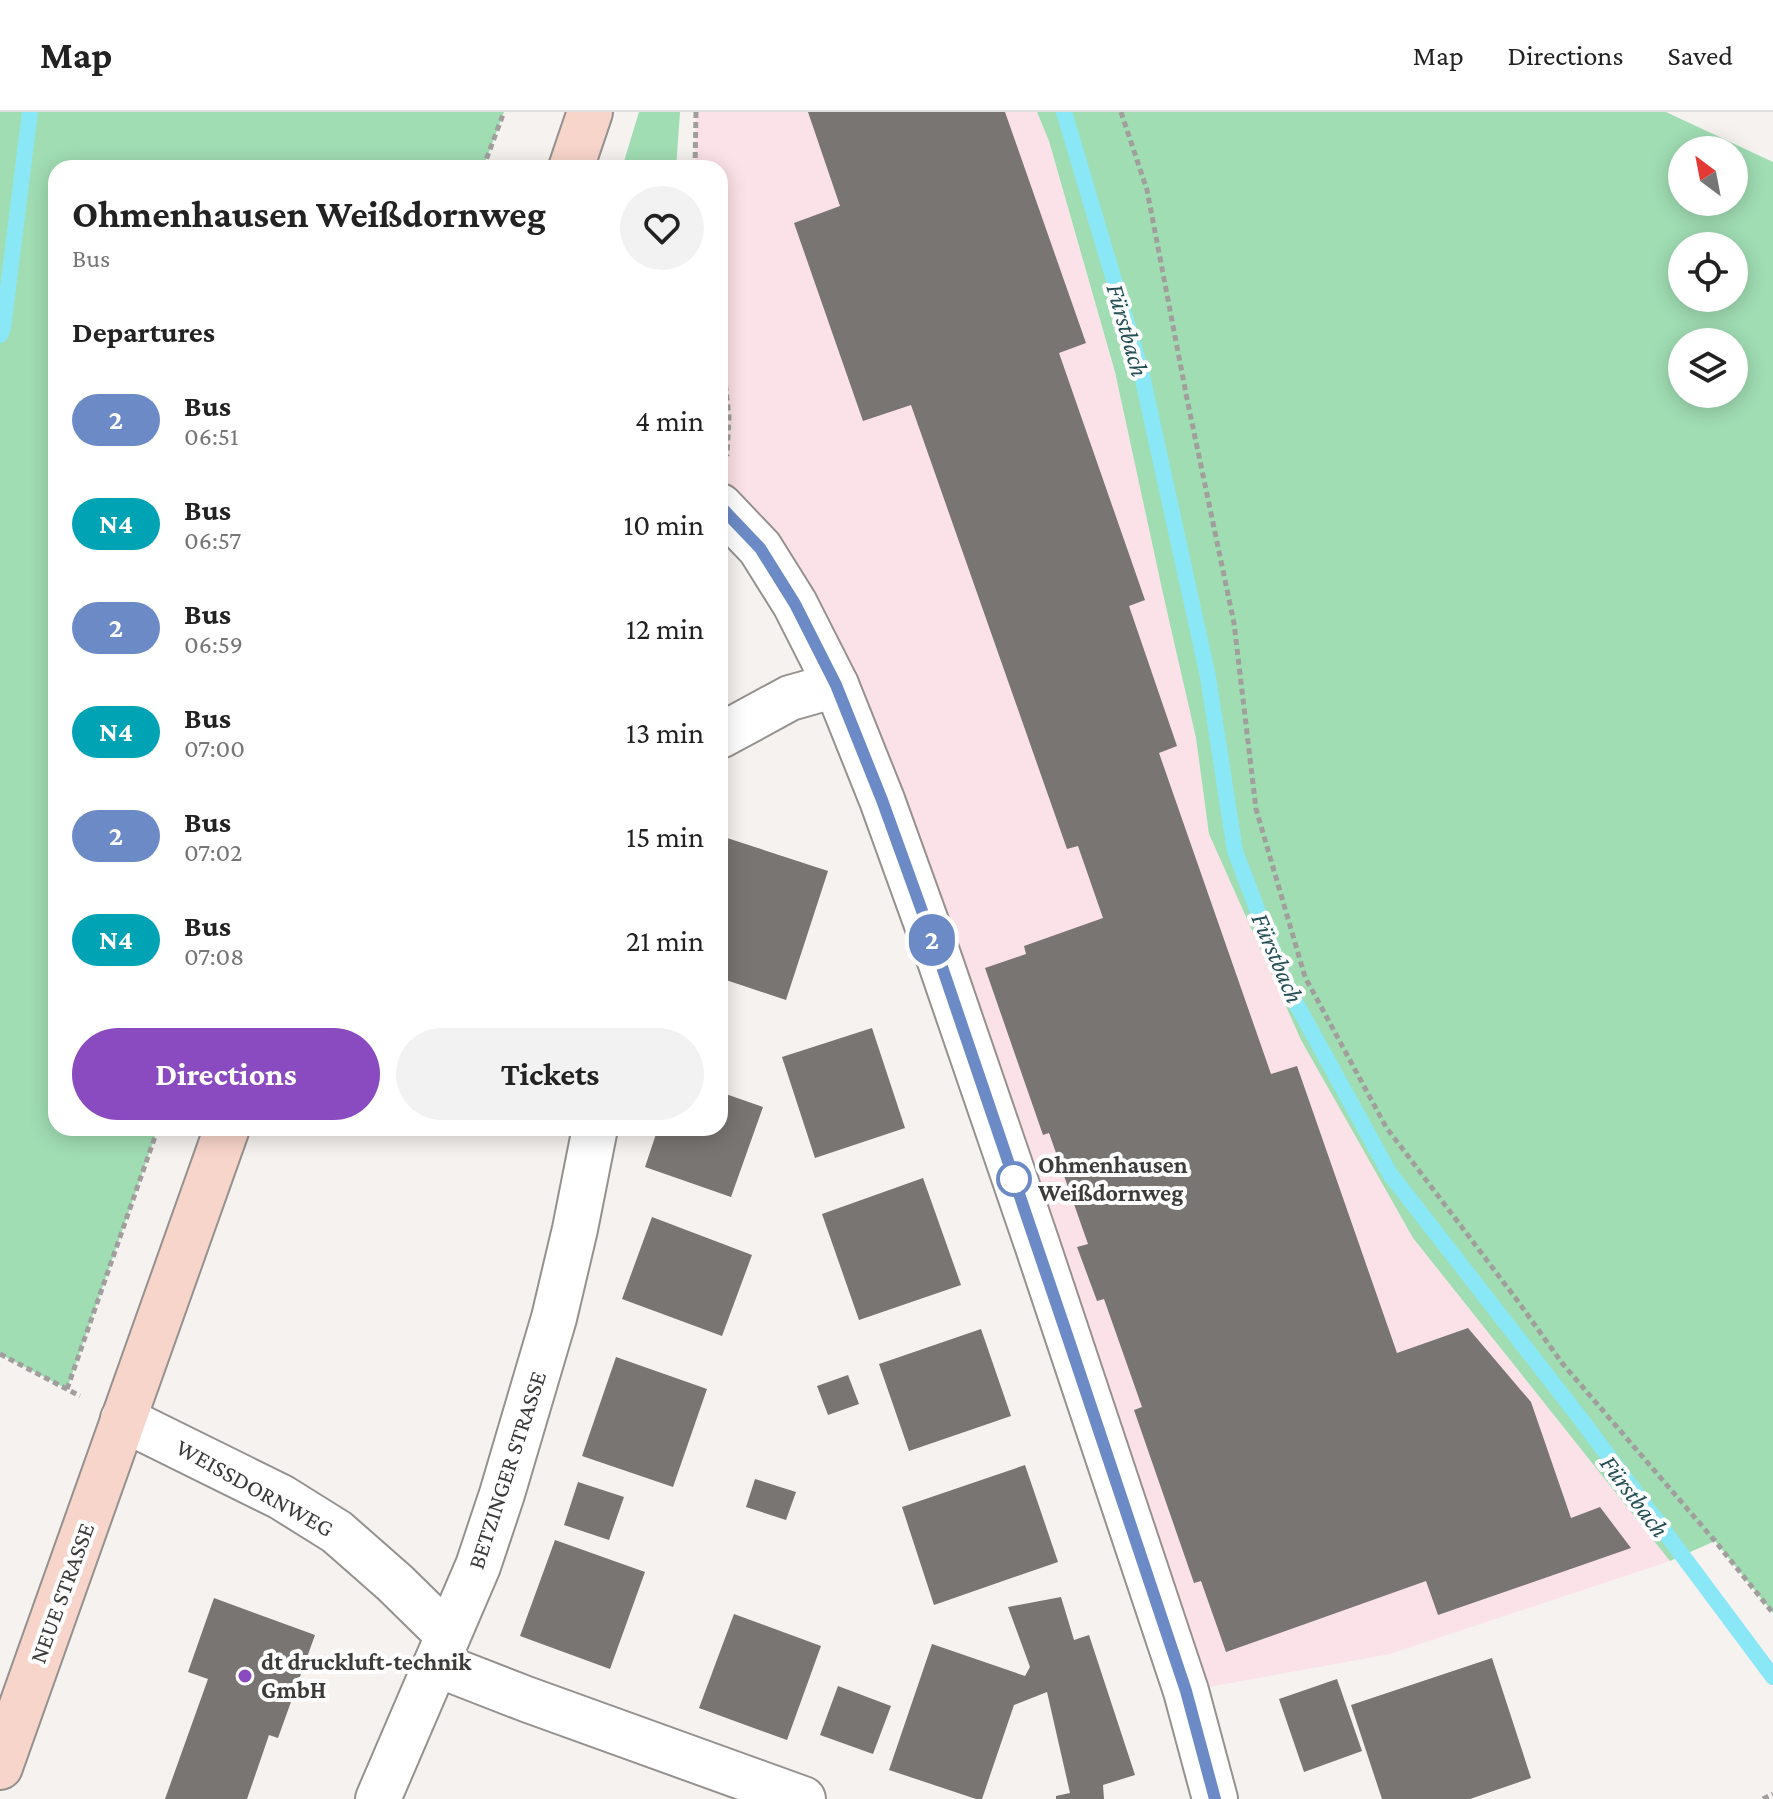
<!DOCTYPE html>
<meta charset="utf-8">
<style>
body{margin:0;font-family:"Crimson Pro",serif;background:#f2f2f2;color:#222;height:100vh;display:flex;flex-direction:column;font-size:30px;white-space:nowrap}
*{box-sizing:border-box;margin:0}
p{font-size:26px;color:#767676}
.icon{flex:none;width:44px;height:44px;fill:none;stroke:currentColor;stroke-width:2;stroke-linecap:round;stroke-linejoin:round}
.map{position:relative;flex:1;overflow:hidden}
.side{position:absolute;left:48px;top:48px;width:680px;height:976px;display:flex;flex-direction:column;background:#fff;border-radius:24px;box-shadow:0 4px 20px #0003}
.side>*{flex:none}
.badge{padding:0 16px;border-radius:26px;font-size:28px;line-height:52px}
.needle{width:52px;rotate:328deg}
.tools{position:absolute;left:1668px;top:24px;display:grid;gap:16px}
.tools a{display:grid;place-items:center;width:80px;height:80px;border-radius:50%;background:#fff;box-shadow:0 4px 20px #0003;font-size:40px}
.map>.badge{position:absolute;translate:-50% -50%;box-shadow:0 0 0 4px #fff}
h2{padding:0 24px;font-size:30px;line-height:72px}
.round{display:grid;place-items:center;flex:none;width:84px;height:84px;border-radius:42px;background:#f2f2f2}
.summary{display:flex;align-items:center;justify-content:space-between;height:136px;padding:0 24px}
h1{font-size:38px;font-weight:700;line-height:60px}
.action{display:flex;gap:16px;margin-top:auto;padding:16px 24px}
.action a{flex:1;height:92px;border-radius:48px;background:#8b4bc0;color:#fff;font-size:32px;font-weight:700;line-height:92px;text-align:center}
.action a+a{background:#f2f2f2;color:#222}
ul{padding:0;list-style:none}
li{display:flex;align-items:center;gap:24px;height:104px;padding:0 24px}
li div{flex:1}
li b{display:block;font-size:30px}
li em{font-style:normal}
li .badge{min-width:88px;font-weight:700;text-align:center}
header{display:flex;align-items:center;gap:48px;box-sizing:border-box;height:112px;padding:0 40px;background:#fff;border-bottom:2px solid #e0e0e0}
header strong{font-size:38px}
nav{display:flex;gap:44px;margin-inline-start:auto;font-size:28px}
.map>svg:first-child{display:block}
</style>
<header>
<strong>Map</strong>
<nav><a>Map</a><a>Directions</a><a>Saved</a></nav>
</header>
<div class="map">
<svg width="1773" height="1687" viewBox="0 0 1773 1687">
<rect width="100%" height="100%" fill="#f5f2ef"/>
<!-- industrial -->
<path fill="#fbe1e8" d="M696,0H1037L1049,29L1115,260L1196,626L1209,722L1301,928L1413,1126L1670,1449L1390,1542L1186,1579L939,846L720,377L726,350L729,305L720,223V56H695Z"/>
<!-- green -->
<g fill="#a0ddb3" fill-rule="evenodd">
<path d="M0,0H504L483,56H56V1016H158L67,1277L0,1242Z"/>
<path d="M639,0H680L676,56H622Z"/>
<path d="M1037,0H1666L1773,50V1501L1715,1429L1670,1449L1413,1126L1301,928L1209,722L1196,626L1164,486L1115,260L1049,29ZM1734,38V90H1682V38ZM1734,134V186H1682V134ZM1682,230H1734V282H1682Z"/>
</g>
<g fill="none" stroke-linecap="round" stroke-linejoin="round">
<!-- stream -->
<g stroke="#8ae7f6" stroke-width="16">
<path d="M1064,0L1141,259L1208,565L1235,739L1285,871L1390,1062L1580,1306L1773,1565"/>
<path d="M0,223L3,216L30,0"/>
</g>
</g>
<!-- building -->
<g fill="#787572">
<path d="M808,0H1005L1086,231L1059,241L1145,488L1129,494L1177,634L1159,641L1271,962L1297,954L1397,1241L1468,1216L1531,1290L1571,1406L1600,1395L1631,1436L1438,1503L1426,1469L1226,1540L1201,1469L1194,1471L1134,1298L1142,1295L1104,1187L1097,1189L1077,1135L1088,1132L1049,1021L1043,1023L985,856L1026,842L1024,834L1103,806L1078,734L1067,737L911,293L863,309L794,111L840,94Z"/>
<path d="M724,725L828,759L786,888L720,866V736Z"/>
<path d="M872,916L905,1016L815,1046L782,945Z"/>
<path d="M720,980L763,995L731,1085L645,1055L658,1016H720Z"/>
<path d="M923,1066L961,1173L859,1208L822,1102Z"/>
<path d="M652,1105L752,1143L722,1224L622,1187Z"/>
<path d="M981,1217L1011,1304L909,1339L879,1252Z"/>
<path d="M616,1245L707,1277L673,1375L582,1344Z"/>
<path d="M848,1263L859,1292L828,1303L817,1274Z"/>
<path d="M1025,1353L1058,1450L934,1493L902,1395Z"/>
<path d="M755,1367L796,1380L786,1408L746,1395Z"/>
<path d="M578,1370L624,1385L609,1428L564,1413Z"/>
<path d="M555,1428L645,1460L610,1557L520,1524Z"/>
<path d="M1061,1485L1074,1528L1089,1523L1135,1663L1103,1673L1104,1687H1056V1684L1070,1681L1047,1580L1014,1593L982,1687H976L889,1658L932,1532L1025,1564L1030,1555L1008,1495Z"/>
<path d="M214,1486L315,1523L278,1626L269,1623L247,1687H165L208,1567L188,1560Z"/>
<path d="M734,1502L821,1534L787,1628L699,1596Z"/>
<path d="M1492,1546L1531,1666L1470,1687H1382L1351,1593Z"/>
<path d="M1337,1567L1362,1639L1304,1660L1279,1587Z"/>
<path d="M838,1574L891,1594L873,1642L820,1623Z"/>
</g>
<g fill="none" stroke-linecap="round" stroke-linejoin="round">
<defs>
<g id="minor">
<path d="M720,394L760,436L795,492L836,573L882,688L939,846L1037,1132L1186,1579L1215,1687"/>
<path d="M720,624L790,586L836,573"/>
<path d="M123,1307L281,1385L337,1420L395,1471L448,1523"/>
<path d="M436,1552L526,1587L803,1687"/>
<path d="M378,1687L478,1454L502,1382L554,1206L575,1117L595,1016"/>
</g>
<g id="secondary">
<path d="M571,56L590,0"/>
<path d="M0,1655L227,1016"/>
</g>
</defs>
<!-- minor casing -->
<use href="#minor" stroke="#94918e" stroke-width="48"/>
<!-- secondary casing -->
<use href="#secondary" stroke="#94918e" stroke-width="48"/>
<!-- path -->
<g stroke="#a19f9d" stroke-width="5" stroke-dasharray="6 4" stroke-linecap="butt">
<path d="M1121,0L1147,78L1187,287L1234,511L1256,697L1305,865L1386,1015L1517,1188L1562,1251L1715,1429L1773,1501"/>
<path d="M483,56L504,0"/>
<path d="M695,56L696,0"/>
<path d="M720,223L729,305L727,344"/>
<path d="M0,1242L80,1284"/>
<path d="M67,1277L158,1016"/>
<path d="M1763,1687L1773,1682"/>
</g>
<!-- minor -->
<use href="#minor" stroke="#fff" stroke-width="44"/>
<!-- secondary -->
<use href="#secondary" stroke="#f8d5ca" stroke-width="44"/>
</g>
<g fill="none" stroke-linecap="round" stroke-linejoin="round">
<defs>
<path id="line" d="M720,394L760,436L795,492L836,573L882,688L939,846L1067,1223L1186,1579L1215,1687"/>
</defs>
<!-- line casing -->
<use href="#line" stroke="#fff" stroke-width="18"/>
<!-- line -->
<use href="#line" stroke="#6c8bc6" stroke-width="12"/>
</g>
<!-- markers -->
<circle fill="#fff" stroke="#6c8bc6" stroke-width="4" cx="1014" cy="1067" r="16"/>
<circle fill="#8b4bc0" stroke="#fff" stroke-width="3" cx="245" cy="1564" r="8"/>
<g text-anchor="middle" stroke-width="8" stroke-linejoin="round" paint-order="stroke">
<!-- stop labels -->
<g font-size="24" font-weight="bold" fill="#3c3b3a" stroke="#fff" text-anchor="start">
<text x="1038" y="1061">Ohmenhausen<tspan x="1038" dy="28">Weißdornweg</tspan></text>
</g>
<!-- street labels -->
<g font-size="24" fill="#3c3b3a" stroke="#fff">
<text transform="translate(507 1358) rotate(-72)" y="8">BETZINGER STRASSE</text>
<text transform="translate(255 1376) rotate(29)" y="8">WEISSDORNWEG</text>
<text transform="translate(62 1481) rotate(-70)" y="8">NEUE STRASSE</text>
</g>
<!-- poi labels -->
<g font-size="24" font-weight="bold" fill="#3c3b3a" stroke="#fff" text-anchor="start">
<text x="261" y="1558">dt druckluft-technik<tspan x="261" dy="28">GmbH</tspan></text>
</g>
<!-- water labels -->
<g font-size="26" font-style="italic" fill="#255056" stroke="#fff">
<text transform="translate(1128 218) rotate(74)" y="9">Fürstbach</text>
<text transform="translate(1278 846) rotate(67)" y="9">Fürstbach</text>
<text transform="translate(1635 1384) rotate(53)" y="9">Fürstbach</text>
</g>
</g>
</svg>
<div class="tools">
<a><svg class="needle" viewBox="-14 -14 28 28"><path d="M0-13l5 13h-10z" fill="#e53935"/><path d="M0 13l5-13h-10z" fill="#767676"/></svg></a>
<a><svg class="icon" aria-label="locate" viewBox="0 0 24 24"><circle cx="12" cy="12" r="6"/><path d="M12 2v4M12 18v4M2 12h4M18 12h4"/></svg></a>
<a><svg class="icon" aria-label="layers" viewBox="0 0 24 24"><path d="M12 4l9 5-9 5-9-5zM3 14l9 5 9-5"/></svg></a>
</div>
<b class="badge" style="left:932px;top:828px;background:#6c8bc6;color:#fff">2</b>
<section class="side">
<div class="summary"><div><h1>Ohmenhausen Weißdornweg</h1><p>Bus</p></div><a class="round"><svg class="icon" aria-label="heart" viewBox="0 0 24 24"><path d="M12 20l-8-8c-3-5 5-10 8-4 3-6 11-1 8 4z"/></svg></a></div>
<h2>Departures</h2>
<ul>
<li><span class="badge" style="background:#6c8bc6;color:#fff">2</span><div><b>Bus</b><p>06:51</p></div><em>4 min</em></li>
<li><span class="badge" style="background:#00a3b4;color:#fff">N4</span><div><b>Bus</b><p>06:57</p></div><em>10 min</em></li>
<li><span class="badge" style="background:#6c8bc6;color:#fff">2</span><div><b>Bus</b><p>06:59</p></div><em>12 min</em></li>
<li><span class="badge" style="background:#00a3b4;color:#fff">N4</span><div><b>Bus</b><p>07:00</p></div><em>13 min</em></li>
<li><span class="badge" style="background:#6c8bc6;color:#fff">2</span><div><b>Bus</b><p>07:02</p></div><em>15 min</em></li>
<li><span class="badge" style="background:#00a3b4;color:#fff">N4</span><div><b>Bus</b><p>07:08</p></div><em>21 min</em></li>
</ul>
<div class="action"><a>Directions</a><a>Tickets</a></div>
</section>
</div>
